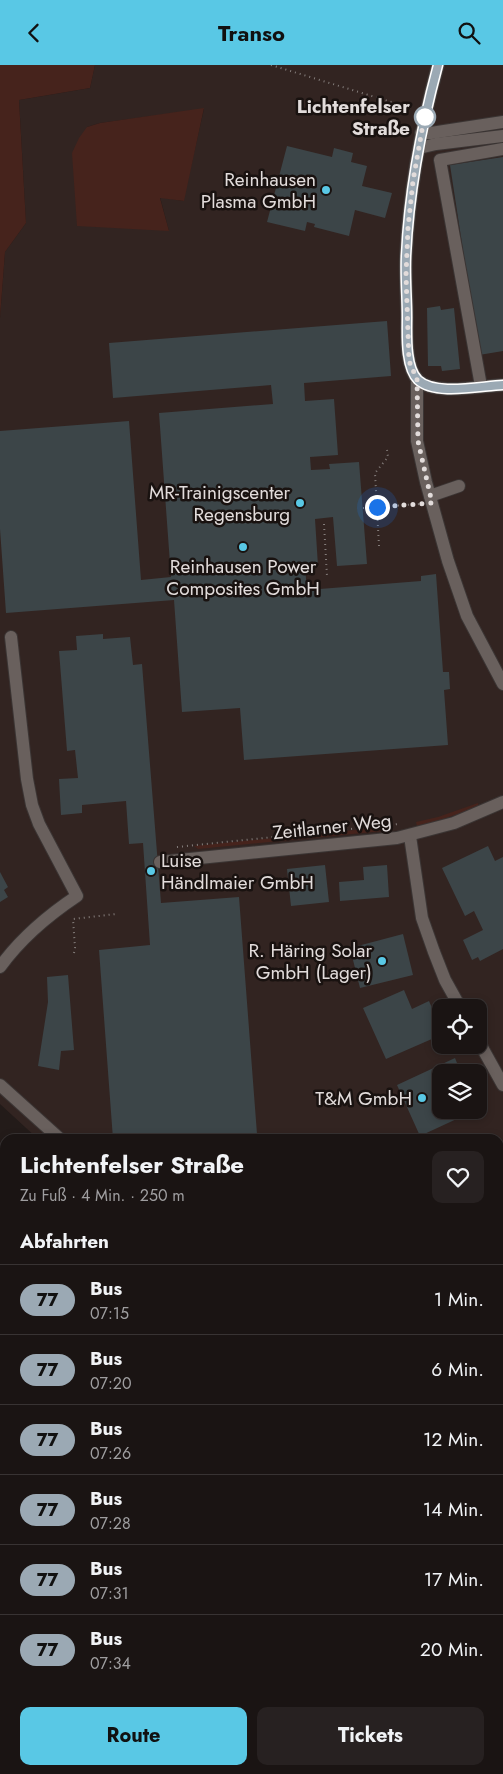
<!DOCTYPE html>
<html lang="de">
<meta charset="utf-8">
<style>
body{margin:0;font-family:Jost,sans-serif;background:#272121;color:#f1f3f6;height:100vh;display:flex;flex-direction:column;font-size:19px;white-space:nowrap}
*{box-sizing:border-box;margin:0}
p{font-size:16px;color:#9f9ea0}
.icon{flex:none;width:28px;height:28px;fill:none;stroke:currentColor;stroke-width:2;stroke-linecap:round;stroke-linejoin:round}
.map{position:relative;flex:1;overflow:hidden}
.details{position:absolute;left:0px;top:1069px;width:504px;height:641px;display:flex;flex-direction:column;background:#1a1413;border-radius:15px 15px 0 0;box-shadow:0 2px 8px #0003,0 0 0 1px #383333}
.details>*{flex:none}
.badge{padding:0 10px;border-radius:16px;font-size:18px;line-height:32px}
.tools{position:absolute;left:432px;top:934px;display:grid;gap:10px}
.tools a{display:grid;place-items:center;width:55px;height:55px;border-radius:10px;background:#1a1413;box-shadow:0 2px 8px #0003,0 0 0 1px #383333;font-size:25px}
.you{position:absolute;width:25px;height:25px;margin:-12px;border:4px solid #fff;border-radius:50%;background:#1a73e8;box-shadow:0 0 0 8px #1a73e833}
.map>.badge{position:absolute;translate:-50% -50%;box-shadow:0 0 0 2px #fff}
h2{padding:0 20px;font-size:19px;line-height:45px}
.round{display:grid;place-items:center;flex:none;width:52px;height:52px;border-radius:10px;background:#272121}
.head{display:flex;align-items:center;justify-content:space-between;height:85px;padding:0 20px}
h1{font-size:24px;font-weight:700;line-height:38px}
.action{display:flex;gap:10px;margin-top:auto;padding:10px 20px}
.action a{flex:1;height:58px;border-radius:10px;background:#59c8e5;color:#111;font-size:20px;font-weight:700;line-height:58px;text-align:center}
.action a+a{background:#272121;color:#f1f3f6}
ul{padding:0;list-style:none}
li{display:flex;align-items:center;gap:15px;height:70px;padding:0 20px;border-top:1px solid #383333}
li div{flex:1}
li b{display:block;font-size:19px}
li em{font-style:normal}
li .badge{min-width:55px;font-weight:700;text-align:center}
header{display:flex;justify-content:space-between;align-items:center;height:65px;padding:0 20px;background:#59c8e5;color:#111;font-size:22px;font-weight:700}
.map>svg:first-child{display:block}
</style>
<header><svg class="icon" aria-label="back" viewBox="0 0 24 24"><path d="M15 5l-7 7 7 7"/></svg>Transo<svg class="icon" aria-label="search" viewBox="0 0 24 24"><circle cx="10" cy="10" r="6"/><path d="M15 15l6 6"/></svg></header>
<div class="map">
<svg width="503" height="1709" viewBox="0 0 503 1709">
<rect width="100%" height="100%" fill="#231b19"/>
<!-- built -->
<path fill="#322421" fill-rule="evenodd" d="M95,0H503V1101L499,1103V1074H38L0,1039V253L5,187L26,158L19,35L90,23ZM204,44L183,136L160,132L169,166L87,62L100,58ZM441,942H479V980H441ZM441,1008H479V1045H441Z"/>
<!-- green -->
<g fill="#46231c">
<path d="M0,0H95L90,23L19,35L26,158L5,187L0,253Z"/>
<path d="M204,43L184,136L160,133L169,166L77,161L72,88L79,73L87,62L100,58Z"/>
<path d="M478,738L479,742L440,755L417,761L416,757L438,752Z"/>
<path d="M386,762L383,766L198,784L194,781Z"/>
<path d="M5,1482V1703L0,1709V1484Z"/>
</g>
<!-- building -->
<g fill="#3c4548">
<path d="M287,81L332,92L334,83L353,88L351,97L367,101L362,121L392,128L385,153L355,145L349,171L314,162L315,159L307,157L305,166L267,157Z"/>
<path d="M503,92V286L479,290L450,100Z"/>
<path d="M440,241L441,245L454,243L460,304L442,306L441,301H428L427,243Z"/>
<path d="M387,256L391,311L304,318L305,336L334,334L338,390L310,392L311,405L330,404L329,399L359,397L367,499L337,501L333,452L315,454L318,501L305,502L307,525L421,516V511L436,509L443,607H449L450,624L444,625L448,680L244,695L240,643L182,647L174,535L6,548L0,464V366L129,356L141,515L171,512L159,348L273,339L271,320L113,333L109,278Z"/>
<path d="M103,569V574L130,572L133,600L142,599L161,838L239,832L257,1069L198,1074H113L99,885L150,880L143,778L129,779L126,736L82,740V748L61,750L59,714L78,713L75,685L67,686L59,586L77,585L76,571Z"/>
<path d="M488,781L495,796L503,792V884L480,896L478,892L472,895L463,875L483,865L474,846L465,851L442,803Z"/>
<path d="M325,800L329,837L291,841L287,804Z"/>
<path d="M387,800L389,832L340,836L339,817L364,815L363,802Z"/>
<path d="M0,807L8,822L4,825L8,832L0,837Z"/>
<path d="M403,869L413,910L360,923L350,883Z"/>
<path d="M68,910L74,985L61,986L59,1005L38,1001L48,937L47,912Z"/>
<path d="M404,925L412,944L429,936L441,964V970L386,994L363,943Z"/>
<path d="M455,993L461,1008H441V1045H476L420,1071L397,1020Z"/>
</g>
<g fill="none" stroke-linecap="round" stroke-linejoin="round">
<defs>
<g id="minor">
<path d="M438,0C421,62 409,126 406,191C405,211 407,232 407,252C407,269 405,302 418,315C435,331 480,321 503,320"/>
<path d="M421,68H431L503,57"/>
<path d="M419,83L436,79L503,71"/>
<path d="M417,314V376L426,417L448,496L467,551L503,619"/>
<path d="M481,321L440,95L503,84"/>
<path d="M430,431L459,421"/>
<path d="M410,771L422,853L434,887L445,915L460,942"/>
<path d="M160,797L397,773L454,758L503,737"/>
<path d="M0,902C21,873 47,851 77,831L39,759L32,740L27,714L11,572"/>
<path d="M479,977L503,1020"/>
<path d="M0,1020L60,1074"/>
<path d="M499,1086L503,1084"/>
</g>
</defs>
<!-- minor casing -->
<use href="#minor" stroke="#3b3534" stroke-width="14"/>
<!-- path -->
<g stroke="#847d7b" stroke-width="2" stroke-dasharray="1 4" stroke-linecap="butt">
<path d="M271,0L414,44"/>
<path d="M363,443L420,439"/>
<path d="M324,459L327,511"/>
<path d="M379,481L375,408L388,392L387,385"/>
<path d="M177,782L399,759"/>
<path d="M74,888L75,883L73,854L116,849"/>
<path d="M0,1154L5,1155"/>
<path d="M499,1312L503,1311"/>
<path d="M0,1705L5,1698"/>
</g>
<!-- minor -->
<use href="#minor" stroke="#69605d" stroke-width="12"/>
</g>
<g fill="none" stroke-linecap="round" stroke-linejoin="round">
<defs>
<path id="line" d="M438,0C421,63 409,126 406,191C405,211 407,232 407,252C407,269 405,302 418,315C435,331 480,321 503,320"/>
</defs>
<!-- line casing -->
<use href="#line" stroke="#fff" stroke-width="11"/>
<!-- line -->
<use href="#line" stroke="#9ba9b4" stroke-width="8"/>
<!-- walk -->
<path stroke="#e2dcdb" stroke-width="5" stroke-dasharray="0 9" d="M377,442L432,438L418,376L417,314L409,296L406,210L408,163L413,116L425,48V52"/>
</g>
<!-- markers -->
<circle fill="#fff" stroke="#9ba9b4" stroke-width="2.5" cx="425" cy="52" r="10"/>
<g fill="#59c8e5" stroke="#191210" stroke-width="2">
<circle cx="326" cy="125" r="5"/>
<circle cx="300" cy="438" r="5"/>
<circle cx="243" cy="482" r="5"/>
<circle cx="151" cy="806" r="5"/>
<circle cx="382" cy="896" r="5"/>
<circle cx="422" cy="1033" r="5"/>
</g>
<g text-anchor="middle" stroke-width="5" stroke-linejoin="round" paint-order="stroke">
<!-- stop labels -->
<g font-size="19" font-weight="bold" fill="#e2dcdb" stroke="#191210" text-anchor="end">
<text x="410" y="48">Lichtenfelser<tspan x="410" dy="22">Straße</tspan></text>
</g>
<!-- poi labels -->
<g font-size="19" fill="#e2dcdb" stroke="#191210" text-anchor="end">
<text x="316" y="121">Reinhausen<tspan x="316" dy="22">Plasma GmbH</tspan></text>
<text x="290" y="434">MR-Trainigscenter<tspan x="290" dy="22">Regensburg</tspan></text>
<text x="243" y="508" text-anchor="middle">Reinhausen Power<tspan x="243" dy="22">Composites GmbH</tspan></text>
<text x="161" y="802" text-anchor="start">Luise<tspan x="161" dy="22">Händlmaier GmbH</tspan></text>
<text x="372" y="892">R. Häring Solar<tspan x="372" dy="22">GmbH (Lager)</tspan></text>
<text x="412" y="1040">T&amp;M GmbH</text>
</g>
<!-- street labels -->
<g font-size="19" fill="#e2dcdb" stroke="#191210">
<text transform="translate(332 761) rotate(-6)" y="7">Zeitlarner Weg</text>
</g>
</g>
</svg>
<div class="tools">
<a><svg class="icon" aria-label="locate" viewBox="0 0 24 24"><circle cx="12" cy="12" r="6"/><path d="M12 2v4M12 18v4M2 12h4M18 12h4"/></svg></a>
<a><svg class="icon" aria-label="layers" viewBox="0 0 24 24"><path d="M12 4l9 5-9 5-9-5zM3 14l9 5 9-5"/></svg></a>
</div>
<div class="you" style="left:377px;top:442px"></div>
<section class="details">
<div class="head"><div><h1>Lichtenfelser Straße</h1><p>Zu Fuß · 4 Min. · 250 m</p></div><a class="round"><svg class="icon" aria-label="heart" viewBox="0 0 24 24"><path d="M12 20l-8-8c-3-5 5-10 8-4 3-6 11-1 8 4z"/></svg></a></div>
<h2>Abfahrten</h2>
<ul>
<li><span class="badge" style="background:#9ba9b4;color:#111">77</span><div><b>Bus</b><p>07:15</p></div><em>1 Min.</em></li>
<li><span class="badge" style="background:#9ba9b4;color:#111">77</span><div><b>Bus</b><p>07:20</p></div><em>6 Min.</em></li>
<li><span class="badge" style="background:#9ba9b4;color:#111">77</span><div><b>Bus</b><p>07:26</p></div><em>12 Min.</em></li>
<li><span class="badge" style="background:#9ba9b4;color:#111">77</span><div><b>Bus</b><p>07:28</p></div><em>14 Min.</em></li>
<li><span class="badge" style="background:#9ba9b4;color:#111">77</span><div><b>Bus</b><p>07:31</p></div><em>17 Min.</em></li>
<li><span class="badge" style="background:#9ba9b4;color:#111">77</span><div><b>Bus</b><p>07:34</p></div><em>20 Min.</em></li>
</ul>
<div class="action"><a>Route</a><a>Tickets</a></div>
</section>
</div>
